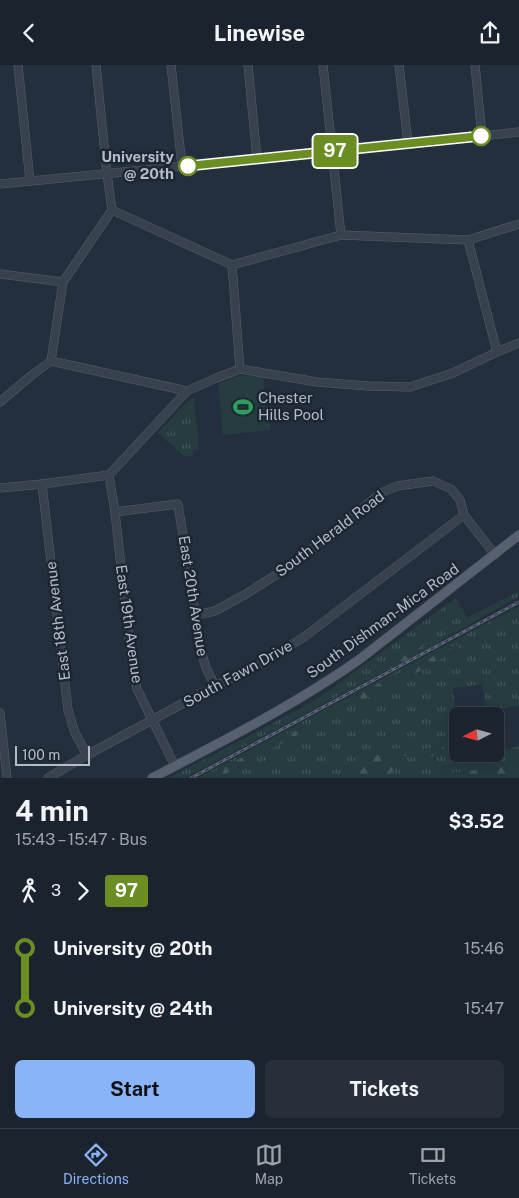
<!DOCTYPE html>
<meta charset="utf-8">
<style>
body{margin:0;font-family:"Public Sans",sans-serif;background:#282f3a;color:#f1f3f6;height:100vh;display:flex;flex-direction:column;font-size:19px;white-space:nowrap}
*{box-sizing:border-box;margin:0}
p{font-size:16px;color:#a0a4aa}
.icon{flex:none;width:28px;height:28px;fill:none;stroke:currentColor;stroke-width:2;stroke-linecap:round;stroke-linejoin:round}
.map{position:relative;height:713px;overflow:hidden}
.drawer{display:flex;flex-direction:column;background:#1b232e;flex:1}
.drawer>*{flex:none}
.badge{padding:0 10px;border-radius:4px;font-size:18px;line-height:32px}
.needle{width:32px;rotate:264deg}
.fabs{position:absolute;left:449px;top:642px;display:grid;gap:10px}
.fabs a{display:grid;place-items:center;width:55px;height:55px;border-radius:8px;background:#1b232e;box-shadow:0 5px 20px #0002,0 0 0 1px #39404a;font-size:25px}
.scale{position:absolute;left:15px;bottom:12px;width:75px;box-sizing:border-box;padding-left:5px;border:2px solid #b4bcc9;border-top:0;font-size:14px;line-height:18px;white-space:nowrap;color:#b4bcc9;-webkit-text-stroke:4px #1d2633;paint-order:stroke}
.map>.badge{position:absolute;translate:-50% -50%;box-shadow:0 0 0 2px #fff}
.legs{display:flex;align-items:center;gap:8px;height:55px;padding:0 15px;font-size:16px}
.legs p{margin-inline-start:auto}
.headline{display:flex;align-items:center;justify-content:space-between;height:85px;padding:0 15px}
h1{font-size:28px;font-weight:700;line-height:38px}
.button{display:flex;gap:10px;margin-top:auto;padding:10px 15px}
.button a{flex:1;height:58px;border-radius:8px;background:#8ab4f8;color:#111;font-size:20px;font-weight:700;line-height:58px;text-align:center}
.button a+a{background:#282f3a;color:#f1f3f6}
ul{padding:0 15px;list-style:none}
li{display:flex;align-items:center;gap:18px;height:60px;font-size:19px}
li i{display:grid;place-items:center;width:8px;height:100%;margin:0 6px;background:currentColor}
li i::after{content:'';width:12px;height:12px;margin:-6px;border:4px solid;border-radius:50%;background:#1b232e}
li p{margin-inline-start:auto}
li:first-child i{background:linear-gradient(#0000 50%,currentColor 0)}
li:last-child i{background:linear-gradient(currentColor 50%,#0000 0)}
header{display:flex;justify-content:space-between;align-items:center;height:65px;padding:0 15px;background:#1b232e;font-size:22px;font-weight:700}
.menu{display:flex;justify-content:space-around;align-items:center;height:70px;border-top:1px solid #39404a;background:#1b232e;font-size:14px;color:#a0a4aa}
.menu a{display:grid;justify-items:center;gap:2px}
.menu .on{color:#8ab4f8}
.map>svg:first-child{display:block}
</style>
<header><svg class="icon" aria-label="back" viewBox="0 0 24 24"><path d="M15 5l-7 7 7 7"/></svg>Linewise<svg class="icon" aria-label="share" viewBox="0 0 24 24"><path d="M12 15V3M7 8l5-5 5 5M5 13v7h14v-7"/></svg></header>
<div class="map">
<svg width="519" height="713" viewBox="0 0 519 713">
<defs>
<pattern id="grass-tufts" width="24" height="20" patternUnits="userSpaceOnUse" patternTransform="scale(1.25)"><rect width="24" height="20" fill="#263c3f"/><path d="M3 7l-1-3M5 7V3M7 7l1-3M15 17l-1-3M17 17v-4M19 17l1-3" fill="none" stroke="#435659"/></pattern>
<pattern id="forest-firs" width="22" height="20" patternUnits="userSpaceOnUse" patternTransform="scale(1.25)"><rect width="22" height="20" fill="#263c3f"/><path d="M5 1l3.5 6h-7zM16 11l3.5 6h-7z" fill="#435659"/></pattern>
</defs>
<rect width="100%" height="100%" fill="#242f3e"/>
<!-- grass -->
<g fill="url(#grass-tufts)" fill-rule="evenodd">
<path d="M194,333L199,384L193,385V391H184L158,368L187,337Z"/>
<path d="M519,526V531L447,572L449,568L364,615L366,616L185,713H169L303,642L327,627L456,533L467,553Z"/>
<path d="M519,541V640L486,646L482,619L453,623L457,669L458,689H495V677H498L499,684L503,686L519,681V700L452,708L440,713H394L391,709C395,696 396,686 413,692L432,682L420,686L399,683L371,692L352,713H218L297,670L309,659L202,713H197ZM456,580L459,581L458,584L391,622L337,646L335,645L346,635Z"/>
</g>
<!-- forest -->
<g fill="url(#forest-firs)">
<path d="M449,567L447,572L431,583L366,616L364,615L365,612Z"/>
<path d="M456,580L459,581L458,584L391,622L337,646L335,645L346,635Z"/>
<path d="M309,659L310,660L297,670L218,713H202Z"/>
<path d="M442,681L445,684C429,697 418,691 400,691L396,694L391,709L394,713H352L371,692L399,683L420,686L432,682Z"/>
<path d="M519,700V713H440L452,708Z"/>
</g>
<!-- pitch -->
<path fill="#263c3f" d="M241,310L263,312L267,356L270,358L271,365L223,370L218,319Z"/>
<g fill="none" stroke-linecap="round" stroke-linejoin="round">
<defs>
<g id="minor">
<path d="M18,0L30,116"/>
<path d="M96,0L107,109L112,145"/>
<path d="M171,0L182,101"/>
<path d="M248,0L257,94"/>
<path d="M323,0L341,170"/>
<path d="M399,0L408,78"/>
<path d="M475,0L482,71"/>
<path d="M0,119L257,94L519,67"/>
<path d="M112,145L232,200L341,170L468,175L519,159"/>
<path d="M468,175L497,287"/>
<path d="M232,200L240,304"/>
<path d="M0,209L63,217"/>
<path d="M51,296L63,217L112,145"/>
<path d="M0,337L32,310L51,296L187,326L214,314L240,304L317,317L368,321L410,322L453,308L497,287L519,278"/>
<path d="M109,410L115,447L132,601L137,624L175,701"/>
<path d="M42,419L68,645L75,668L87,690"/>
<path d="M0,423L42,419L109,410L187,326"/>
<path d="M115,447L178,439L201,585L206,603L215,621"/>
<path d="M196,550L215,546L246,529L279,508L317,480L381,428L397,421L433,416L451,424L460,435L464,450L495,490"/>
<path d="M0,648L7,713"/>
<path d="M48,713L87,690L152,655L215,621L257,601L304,572L464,450"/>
</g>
<path id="major" d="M152,713C223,676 295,640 360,594L519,470"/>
</defs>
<!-- minor casing -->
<use href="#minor" stroke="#565f6c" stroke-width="9"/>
<!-- major casing -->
<use href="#major" stroke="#414a57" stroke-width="10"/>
<!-- minor -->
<use href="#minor" stroke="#38414e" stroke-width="8"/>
<!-- major -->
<use href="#major" stroke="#56606e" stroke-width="9"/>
<defs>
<path id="rail" d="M191,713L519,537"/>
</defs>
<!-- rail casing -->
<use href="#rail" stroke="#5a6575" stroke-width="3"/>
<!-- rail -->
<use href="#rail" stroke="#1d2633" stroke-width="1" stroke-dasharray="4" stroke-linecap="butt"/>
</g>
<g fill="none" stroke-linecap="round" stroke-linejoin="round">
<defs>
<path id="line-1" d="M188,101L481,71"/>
</defs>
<!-- line-1 casing -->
<use href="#line-1" stroke="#fff" stroke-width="11"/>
<!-- line-1 -->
<use href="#line-1" stroke="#6b8e23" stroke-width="8"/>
</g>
<!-- icons -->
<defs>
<symbol id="stadium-bare" viewBox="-9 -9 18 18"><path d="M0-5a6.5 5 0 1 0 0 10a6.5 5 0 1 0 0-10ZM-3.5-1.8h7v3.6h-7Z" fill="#2e9e5b" stroke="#1d2633" stroke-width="2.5" paint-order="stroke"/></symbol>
</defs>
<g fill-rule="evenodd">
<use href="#stadium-bare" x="229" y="328" width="28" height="28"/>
</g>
<!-- markers -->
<g fill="#fff" stroke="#6b8e23" stroke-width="2.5">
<circle cx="481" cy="71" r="9"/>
<circle cx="188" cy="101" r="9"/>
</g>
<g text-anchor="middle" stroke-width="5" stroke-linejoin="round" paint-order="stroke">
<!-- stop labels -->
<g font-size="15" font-weight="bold" fill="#b4bcc9" stroke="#1d2633" text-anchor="end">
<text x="174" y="97">University<tspan x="174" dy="17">@ 20th</tspan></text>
</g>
<!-- poi labels -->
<g font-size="15" fill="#b4bcc9" stroke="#1d2633" text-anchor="start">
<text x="258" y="338">Chester<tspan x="258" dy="17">Hills Pool</tspan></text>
</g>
<!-- street labels -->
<g font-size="15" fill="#b4bcc9" stroke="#1d2633">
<text transform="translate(330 469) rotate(-37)" y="5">South Herald Road</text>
<text transform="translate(193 531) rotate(81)" y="5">East 20th Avenue</text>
<text transform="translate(58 556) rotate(-97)" y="5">East 18th Avenue</text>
<text transform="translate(383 556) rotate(-36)" y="5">South Dishman-Mica Road</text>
<text transform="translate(129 559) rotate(82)" y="5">East 19th Avenue</text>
<text transform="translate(238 609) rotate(-29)" y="5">South Fawn Drive</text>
</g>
</g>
</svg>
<div class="fabs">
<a><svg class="needle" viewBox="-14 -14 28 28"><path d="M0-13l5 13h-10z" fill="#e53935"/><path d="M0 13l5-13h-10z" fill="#a0a4aa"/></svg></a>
</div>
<div class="scale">100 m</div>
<b class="badge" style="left:335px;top:86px;background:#6b8e23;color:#fff">97</b>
</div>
<section class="drawer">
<div class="headline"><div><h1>4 min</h1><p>15:43 – 15:47 · Bus</p></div><b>$3.52</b></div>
<div class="legs"><svg class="icon" aria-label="walk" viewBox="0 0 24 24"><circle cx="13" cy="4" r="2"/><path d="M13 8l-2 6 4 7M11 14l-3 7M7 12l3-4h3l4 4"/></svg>3<svg class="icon" aria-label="forward" viewBox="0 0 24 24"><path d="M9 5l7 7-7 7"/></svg><b class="badge" style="background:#6b8e23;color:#fff">97</b></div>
<ul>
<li><i style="color:#6b8e23"></i><b>University @ 20th</b><p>15:46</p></li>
<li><i style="color:#6b8e23"></i><b>University @ 24th</b><p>15:47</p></li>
</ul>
<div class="button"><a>Start</a><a>Tickets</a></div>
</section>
<nav class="menu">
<a class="on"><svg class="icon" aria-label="directions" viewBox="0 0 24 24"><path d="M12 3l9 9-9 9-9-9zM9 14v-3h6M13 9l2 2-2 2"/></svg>Directions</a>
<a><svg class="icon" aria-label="map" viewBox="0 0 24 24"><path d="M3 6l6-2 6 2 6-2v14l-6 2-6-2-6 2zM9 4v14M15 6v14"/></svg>Map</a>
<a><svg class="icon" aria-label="tickets" viewBox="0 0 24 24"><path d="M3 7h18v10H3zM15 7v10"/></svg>Tickets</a>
</nav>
